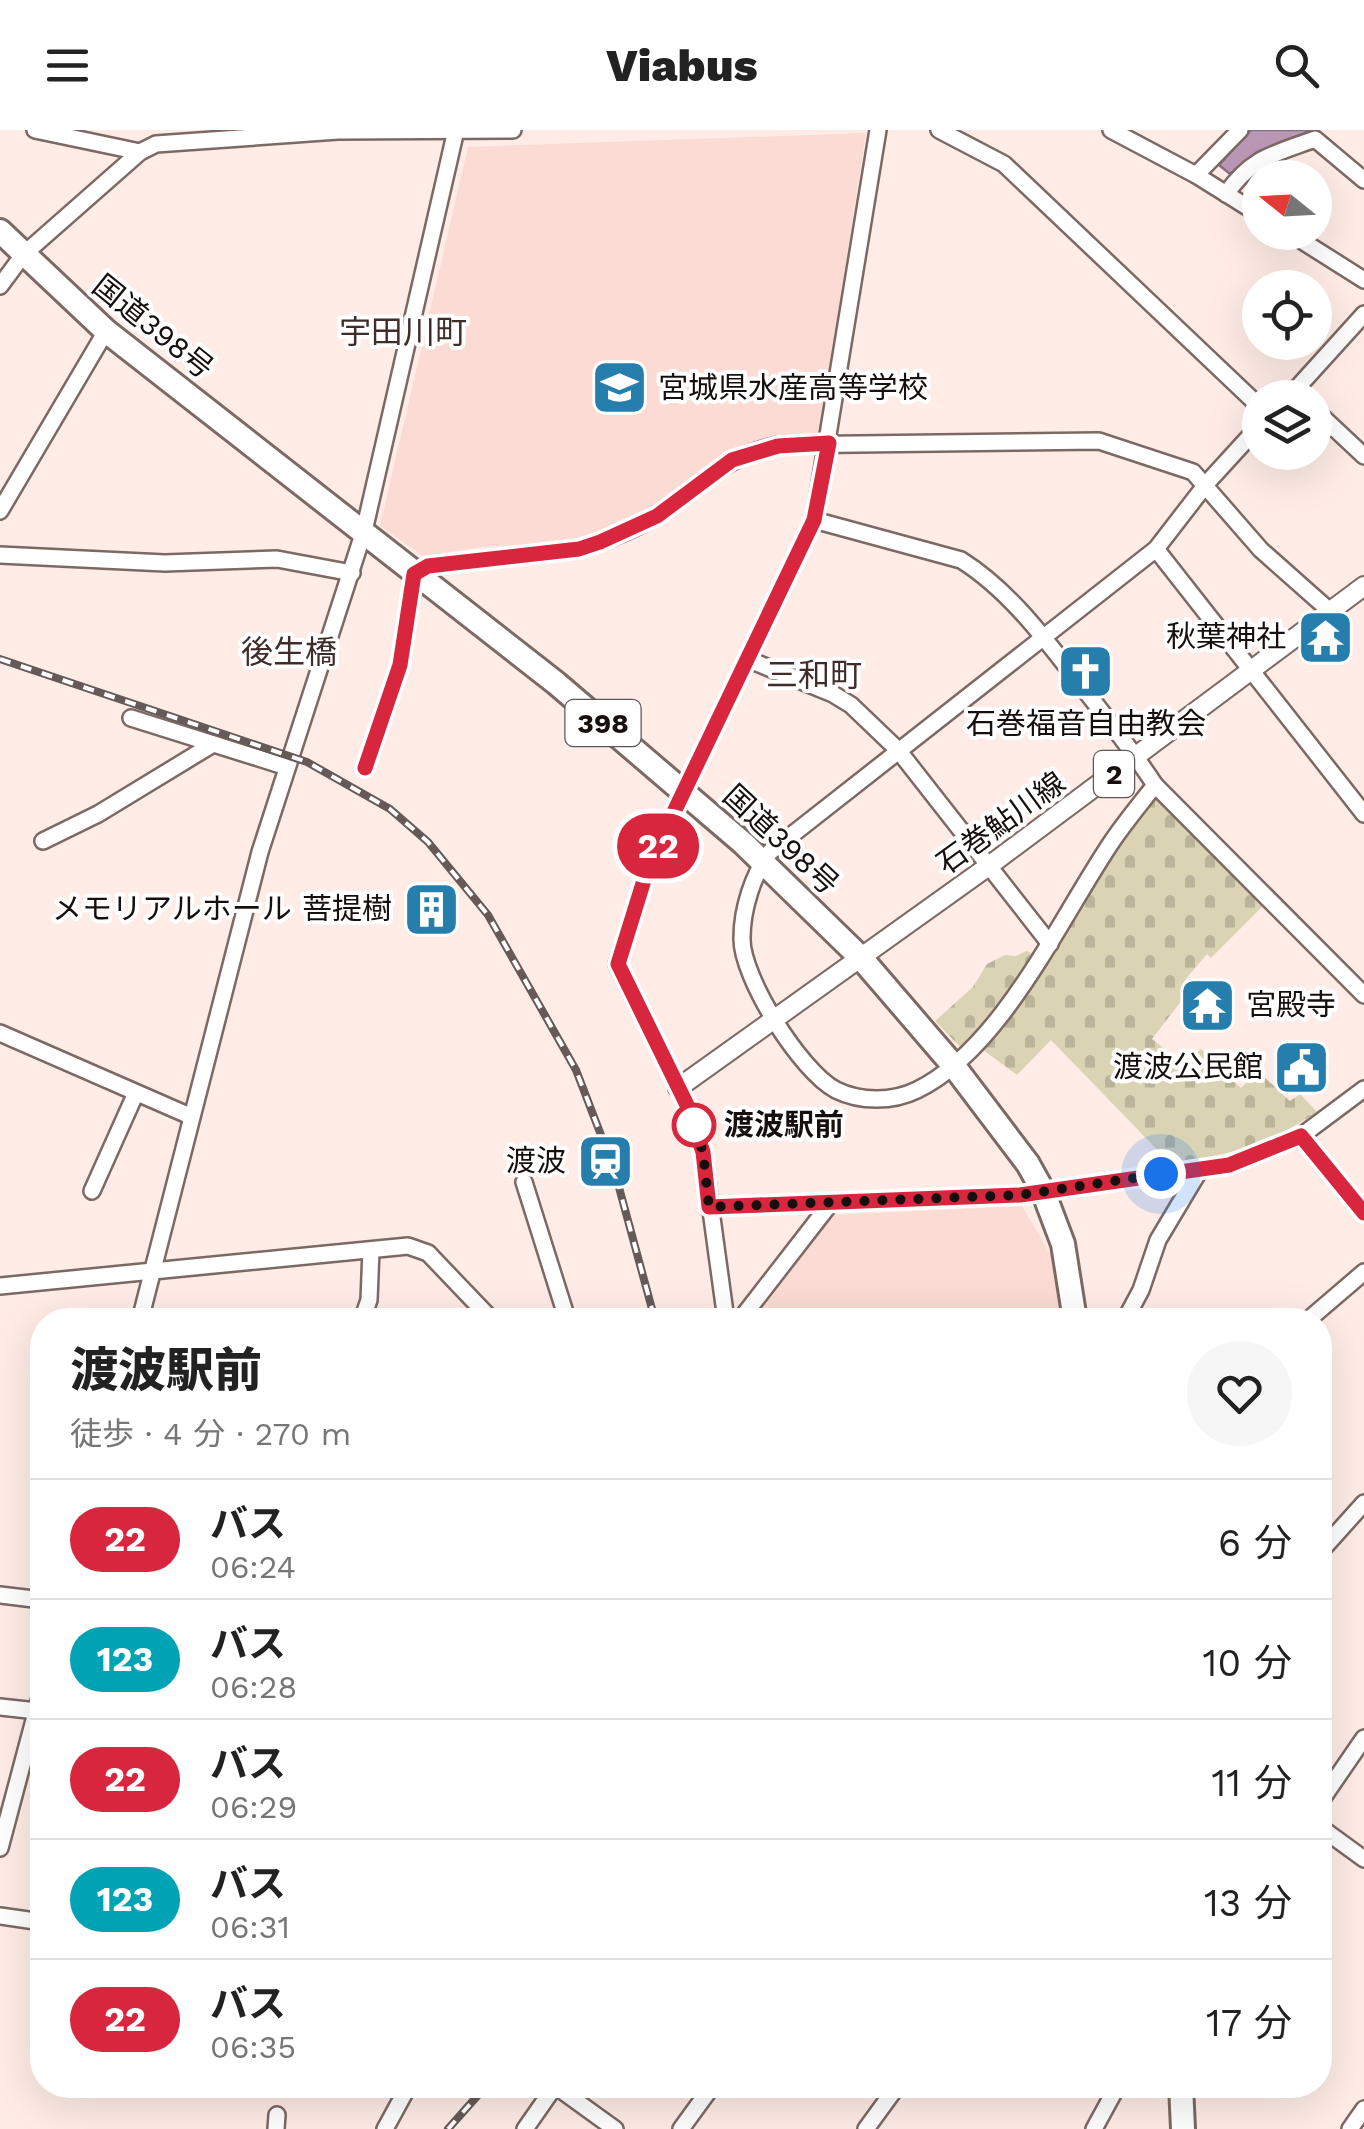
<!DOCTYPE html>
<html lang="ja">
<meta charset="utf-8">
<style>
body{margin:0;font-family:"Work Sans","Noto Sans JP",sans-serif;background:#f6f6f6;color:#222;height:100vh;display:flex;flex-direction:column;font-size:38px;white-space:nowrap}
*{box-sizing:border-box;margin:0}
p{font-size:32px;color:#767676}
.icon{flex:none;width:55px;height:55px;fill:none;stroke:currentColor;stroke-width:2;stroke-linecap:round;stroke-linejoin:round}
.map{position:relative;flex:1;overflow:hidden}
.sheet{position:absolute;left:30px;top:1178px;width:1302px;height:790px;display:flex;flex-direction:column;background:#fff;border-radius:40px;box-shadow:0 10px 40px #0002}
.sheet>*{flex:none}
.badge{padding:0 20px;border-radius:32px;font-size:35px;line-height:65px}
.needle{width:65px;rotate:288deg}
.tools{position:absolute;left:1242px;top:30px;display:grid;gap:20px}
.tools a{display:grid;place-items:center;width:90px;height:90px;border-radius:50%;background:#fff;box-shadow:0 10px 40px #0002;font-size:50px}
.you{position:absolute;width:50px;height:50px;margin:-25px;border:8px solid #fff;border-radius:50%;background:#1a73e8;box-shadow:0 0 0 15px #1a73e833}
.map>.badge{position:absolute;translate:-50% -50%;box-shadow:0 0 0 5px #fff}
.round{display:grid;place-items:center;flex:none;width:105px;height:105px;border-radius:52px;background:#f6f6f6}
.headline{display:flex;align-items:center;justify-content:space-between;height:170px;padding:0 40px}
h1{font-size:48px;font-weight:800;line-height:75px}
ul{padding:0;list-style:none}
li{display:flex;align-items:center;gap:30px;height:120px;padding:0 40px;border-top:2px solid #e0e0e0}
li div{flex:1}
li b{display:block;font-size:38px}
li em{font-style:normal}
li .badge{min-width:110px;font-weight:700;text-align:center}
header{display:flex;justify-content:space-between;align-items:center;height:130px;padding:0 40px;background:#fff;font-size:45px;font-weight:800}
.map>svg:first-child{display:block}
</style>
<header><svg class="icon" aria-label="menu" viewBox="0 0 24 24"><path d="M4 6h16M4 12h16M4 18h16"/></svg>Viabus<svg class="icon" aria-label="search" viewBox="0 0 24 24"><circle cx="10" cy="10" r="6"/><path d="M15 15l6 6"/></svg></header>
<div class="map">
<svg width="1364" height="1999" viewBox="0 0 1364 1999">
<defs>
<pattern id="cemetery-stones" width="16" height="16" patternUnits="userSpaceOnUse" patternTransform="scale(2.5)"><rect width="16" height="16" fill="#dad4b4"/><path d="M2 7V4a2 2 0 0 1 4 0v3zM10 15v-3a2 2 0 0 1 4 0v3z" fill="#bab59a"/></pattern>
</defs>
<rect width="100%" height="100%" fill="#ffece7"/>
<!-- built -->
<g fill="#fbdbd3">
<path d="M866,3L818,309H774L664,374L584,411L482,417L423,426L380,396L468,17Z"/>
<path d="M1022,1076L1052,1127L1064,1190H771L756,1180L833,1085Z"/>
</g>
<!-- cemetery -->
<g fill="url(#cemetery-stones)">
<path d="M1154,664L1265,774L1211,828L1207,824L1185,850L1192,857L1152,909L1185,935L1201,919L1241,958L1258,941L1290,971L1300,964L1317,982C1267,1015 1230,1025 1171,1034L1051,910L1017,945L979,917L1113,719Z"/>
<path d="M1026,821L1039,825L974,908L962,919L935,891L973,857L987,834L1005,825L1016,826Z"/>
</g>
<!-- water -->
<path fill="#ba97b5" stroke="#896e83" stroke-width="2.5" d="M1251,0H1313L1257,22L1230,44L1219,35Z"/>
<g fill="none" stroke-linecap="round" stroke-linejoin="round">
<defs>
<g id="minor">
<path d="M35,0L140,22"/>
<path d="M939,0L1004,34L1260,277"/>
<path d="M1111,0L1196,45L1260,85"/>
<path d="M1196,45L1240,0"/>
<path d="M1226,64C1252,27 1274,24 1315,9L1364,50"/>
<path d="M1288,102L1364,150"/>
<path d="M0,156L23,125L140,22L156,14L338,1L513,0"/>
<path d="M1288,268L1364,184"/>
<path d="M1315,280L1364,326"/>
<path d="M0,381L106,201"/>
<path d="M814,390L961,430C1009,460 1046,510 1080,554C1106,587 1132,620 1155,655L1364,865"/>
<path d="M1156,419L1364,684"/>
<path d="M0,425L165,433L277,429L352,443"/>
<path d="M747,529L833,564L851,575L898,620L1050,814"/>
<path d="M131,588L287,637"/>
<path d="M365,638L400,535L415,444L428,436L579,419C605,411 634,400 658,385C705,355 720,328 778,315L1099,311L1193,342L1261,420L1331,482"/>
<path d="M1155,655C1141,673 1126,691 1113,710C1061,786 1003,918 917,960C893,972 860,972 836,960C801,942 741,847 742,808C742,779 753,744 770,722L1156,419L1207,353L1260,295"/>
<path d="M43,711L98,684L213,614"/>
<path d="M0,903L190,986"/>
<path d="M1301,1006L1364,1083"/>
<path d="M524,1052L564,1179L559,1190"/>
<path d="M92,1061L135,965"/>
<path d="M709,1077L1020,1065L1229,1035L1301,1006L1364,959"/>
<path d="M0,1156L408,1116L428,1123L492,1190"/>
<path d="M140,1190L260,722L364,401L456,0"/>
<path d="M327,1190H329"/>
<path d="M362,1190L369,1170L371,1120"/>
<path d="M726,1190L703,1022L687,975L617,834L649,735L814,390L878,0"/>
<path d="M740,1190L830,1074"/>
<path d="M1125,1190L1141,1160L1158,1110L1201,1038"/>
<path d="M1308,1190L1364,1142"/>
<path d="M1320,1422L1364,1373"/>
<path d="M0,1465L42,1470"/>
<path d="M0,1577L37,1581"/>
<path d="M1320,1672L1364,1608"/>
<path d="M1320,1697L1364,1729"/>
<path d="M0,1718L42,1560"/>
<path d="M0,1786L42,1792"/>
<path d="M554,1955L615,1999"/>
<path d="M276,1999L277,1985"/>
<path d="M385,1999L409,1955"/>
<path d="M525,1999L555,1956"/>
<path d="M681,1999L713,1955"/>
<path d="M866,1999L898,1955"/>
<path d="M1094,1999L1118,1955"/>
<path d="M1350,1999L1364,1979"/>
</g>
<path id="major" d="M678,958L990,735L1364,456"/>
<g id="highway">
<path d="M0,101L106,201L556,553L743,713L861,828L953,935L1028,1034L1043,1061L1063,1114L1075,1190"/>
<path d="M1181,1955L1183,1999"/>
</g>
</defs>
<!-- minor casing -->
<use href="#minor" stroke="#7d6964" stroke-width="20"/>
<!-- major casing -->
<use href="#major" stroke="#7d6964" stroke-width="22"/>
<!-- highway casing -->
<use href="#highway" stroke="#7d6964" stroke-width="28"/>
<!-- minor -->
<use href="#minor" stroke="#fff" stroke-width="15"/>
<!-- major -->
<use href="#major" stroke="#fff" stroke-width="18"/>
<!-- highway -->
<use href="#highway" stroke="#fff" stroke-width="22"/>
<defs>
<g id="rail">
<path d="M0,529L307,632L390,679L428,712L488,785L576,940L614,1039L655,1190"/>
<path d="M448,1999L487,1955"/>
</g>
</defs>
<!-- rail casing -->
<use href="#rail" stroke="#665a58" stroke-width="8"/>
<!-- rail -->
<use href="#rail" stroke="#fff" stroke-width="4" stroke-dasharray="11" stroke-linecap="butt"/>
</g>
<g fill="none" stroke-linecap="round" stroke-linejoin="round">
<defs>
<path id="line" d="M365,638L400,535L414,444L428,436L579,419L600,412L657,386L732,330L778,316L829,313L814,390L649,734L618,834L687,975L703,1022L709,1077L1020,1065L1229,1035L1301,1006L1364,1083"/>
</defs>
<!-- line casing -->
<use href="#line" stroke="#fff" stroke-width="22"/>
<!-- line -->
<use href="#line" stroke="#d7263d" stroke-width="15"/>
<!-- walk -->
<path stroke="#170f0e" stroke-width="10" stroke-dasharray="0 18" d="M694,995L692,989L703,1022L709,1077L1020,1065L1161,1044"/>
</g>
<!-- icons -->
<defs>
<symbol id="school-square" viewBox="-11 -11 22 22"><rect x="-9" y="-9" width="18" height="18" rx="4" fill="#267ead" stroke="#fff"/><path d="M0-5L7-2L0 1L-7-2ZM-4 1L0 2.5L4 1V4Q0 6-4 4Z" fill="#fff"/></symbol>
<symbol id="temple-square" viewBox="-11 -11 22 22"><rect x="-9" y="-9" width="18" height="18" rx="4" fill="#267ead" stroke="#fff"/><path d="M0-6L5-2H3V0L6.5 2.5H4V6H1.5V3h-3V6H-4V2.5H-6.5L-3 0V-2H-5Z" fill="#fff"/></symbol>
<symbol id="church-square" viewBox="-11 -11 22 22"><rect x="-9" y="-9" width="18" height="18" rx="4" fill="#267ead" stroke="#fff"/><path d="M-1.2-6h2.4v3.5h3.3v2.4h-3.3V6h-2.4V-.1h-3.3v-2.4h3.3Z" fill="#fff"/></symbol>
<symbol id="building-square" viewBox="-11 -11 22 22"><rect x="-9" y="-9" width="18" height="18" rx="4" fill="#267ead" stroke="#fff"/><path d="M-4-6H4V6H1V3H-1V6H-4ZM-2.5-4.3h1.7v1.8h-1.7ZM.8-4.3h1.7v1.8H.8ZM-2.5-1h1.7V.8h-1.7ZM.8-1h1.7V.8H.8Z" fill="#fff"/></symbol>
<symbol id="civic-square" viewBox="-11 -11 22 22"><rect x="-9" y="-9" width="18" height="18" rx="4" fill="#267ead" stroke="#fff"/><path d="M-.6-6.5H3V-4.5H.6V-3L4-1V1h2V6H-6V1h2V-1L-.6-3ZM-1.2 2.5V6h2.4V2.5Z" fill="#fff"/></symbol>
<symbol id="station-square" viewBox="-11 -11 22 22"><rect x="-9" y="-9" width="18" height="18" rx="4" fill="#267ead" stroke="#fff"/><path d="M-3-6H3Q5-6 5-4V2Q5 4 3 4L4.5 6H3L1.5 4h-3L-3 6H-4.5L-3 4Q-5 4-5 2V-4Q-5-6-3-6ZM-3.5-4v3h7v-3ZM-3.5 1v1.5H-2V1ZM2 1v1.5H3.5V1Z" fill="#fff"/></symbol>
</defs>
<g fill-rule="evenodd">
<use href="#school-square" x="588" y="226" width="63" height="63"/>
<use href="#temple-square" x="1294" y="476" width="63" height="63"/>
<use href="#church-square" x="1054" y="510" width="63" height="63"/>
<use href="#building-square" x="400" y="748" width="63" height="63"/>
<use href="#temple-square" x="1176" y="844" width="63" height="63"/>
<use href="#civic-square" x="1270" y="906" width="63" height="63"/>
<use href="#station-square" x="574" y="1000" width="63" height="63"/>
</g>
<!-- markers -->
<circle fill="#fff" stroke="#d7263d" stroke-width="5" cx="694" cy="995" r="20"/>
<g text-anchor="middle" stroke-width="8" stroke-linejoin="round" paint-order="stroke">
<!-- shield labels -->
<g fill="#fff" stroke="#5d5756" stroke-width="2.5">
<rect x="565.5" y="570" width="75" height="46" rx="8"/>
<rect x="1094" y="621" width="40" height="46" rx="8"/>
</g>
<g font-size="28" font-weight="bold" fill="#170f0e">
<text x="603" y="603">398</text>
<text x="1114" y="654">2</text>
</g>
<!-- street labels -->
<g font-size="30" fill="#170f0e" stroke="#fff">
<text transform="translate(153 197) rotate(39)" y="10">国道398号</text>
<text transform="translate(1001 693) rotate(-36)" y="10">石巻鮎川線</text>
<text transform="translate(781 710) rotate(43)" y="10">国道398号</text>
</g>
<!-- poi labels -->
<g font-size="30" fill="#170f0e" stroke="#fff" text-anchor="end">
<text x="658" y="268" text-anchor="start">宮城県水産高等学校</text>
<text x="1286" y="517">秋葉神社</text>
<text x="1086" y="604" text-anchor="middle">石巻福音自由教会</text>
<text x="392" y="789">メモリアルホール 菩提樹</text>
<text x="1246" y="885" text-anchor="start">宮殿寺</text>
<text x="1263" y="947">渡波公民館</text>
<text x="566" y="1041">渡波</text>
</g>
<!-- stop labels -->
<g font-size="30" font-weight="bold" fill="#170f0e" stroke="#fff" text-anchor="start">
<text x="724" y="1005">渡波駅前</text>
</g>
<!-- neighbourhood labels -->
<g font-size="32" fill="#3f2d29" stroke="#fff">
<text x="403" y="213">宇田川町</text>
<text x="289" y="533">後生橋</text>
<text x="814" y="556">三和町</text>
</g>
</g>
</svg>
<div class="tools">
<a><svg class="needle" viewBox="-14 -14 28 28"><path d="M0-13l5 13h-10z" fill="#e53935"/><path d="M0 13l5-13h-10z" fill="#767676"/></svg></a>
<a><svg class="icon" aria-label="locate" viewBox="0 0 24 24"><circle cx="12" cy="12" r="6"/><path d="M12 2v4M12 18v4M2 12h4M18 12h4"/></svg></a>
<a><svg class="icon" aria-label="layers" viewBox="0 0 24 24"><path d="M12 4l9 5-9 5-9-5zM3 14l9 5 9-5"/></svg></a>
</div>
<div class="you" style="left:1161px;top:1044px"></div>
<b class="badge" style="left:658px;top:716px;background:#d7263d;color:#fff">22</b>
<section class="sheet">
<div class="headline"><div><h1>渡波駅前</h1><p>徒歩 · 4 分 · 270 m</p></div><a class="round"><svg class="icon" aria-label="heart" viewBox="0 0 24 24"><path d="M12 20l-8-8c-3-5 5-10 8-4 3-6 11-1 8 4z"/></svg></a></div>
<ul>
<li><span class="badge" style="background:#d7263d;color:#fff">22</span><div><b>バス</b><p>06:24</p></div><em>6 分</em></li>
<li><span class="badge" style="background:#00a3b4;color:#fff">123</span><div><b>バス</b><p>06:28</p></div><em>10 分</em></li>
<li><span class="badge" style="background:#d7263d;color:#fff">22</span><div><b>バス</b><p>06:29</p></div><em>11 分</em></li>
<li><span class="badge" style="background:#00a3b4;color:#fff">123</span><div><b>バス</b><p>06:31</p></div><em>13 分</em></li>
<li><span class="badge" style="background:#d7263d;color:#fff">22</span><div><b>バス</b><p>06:35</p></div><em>17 分</em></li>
</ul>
</section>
</div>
